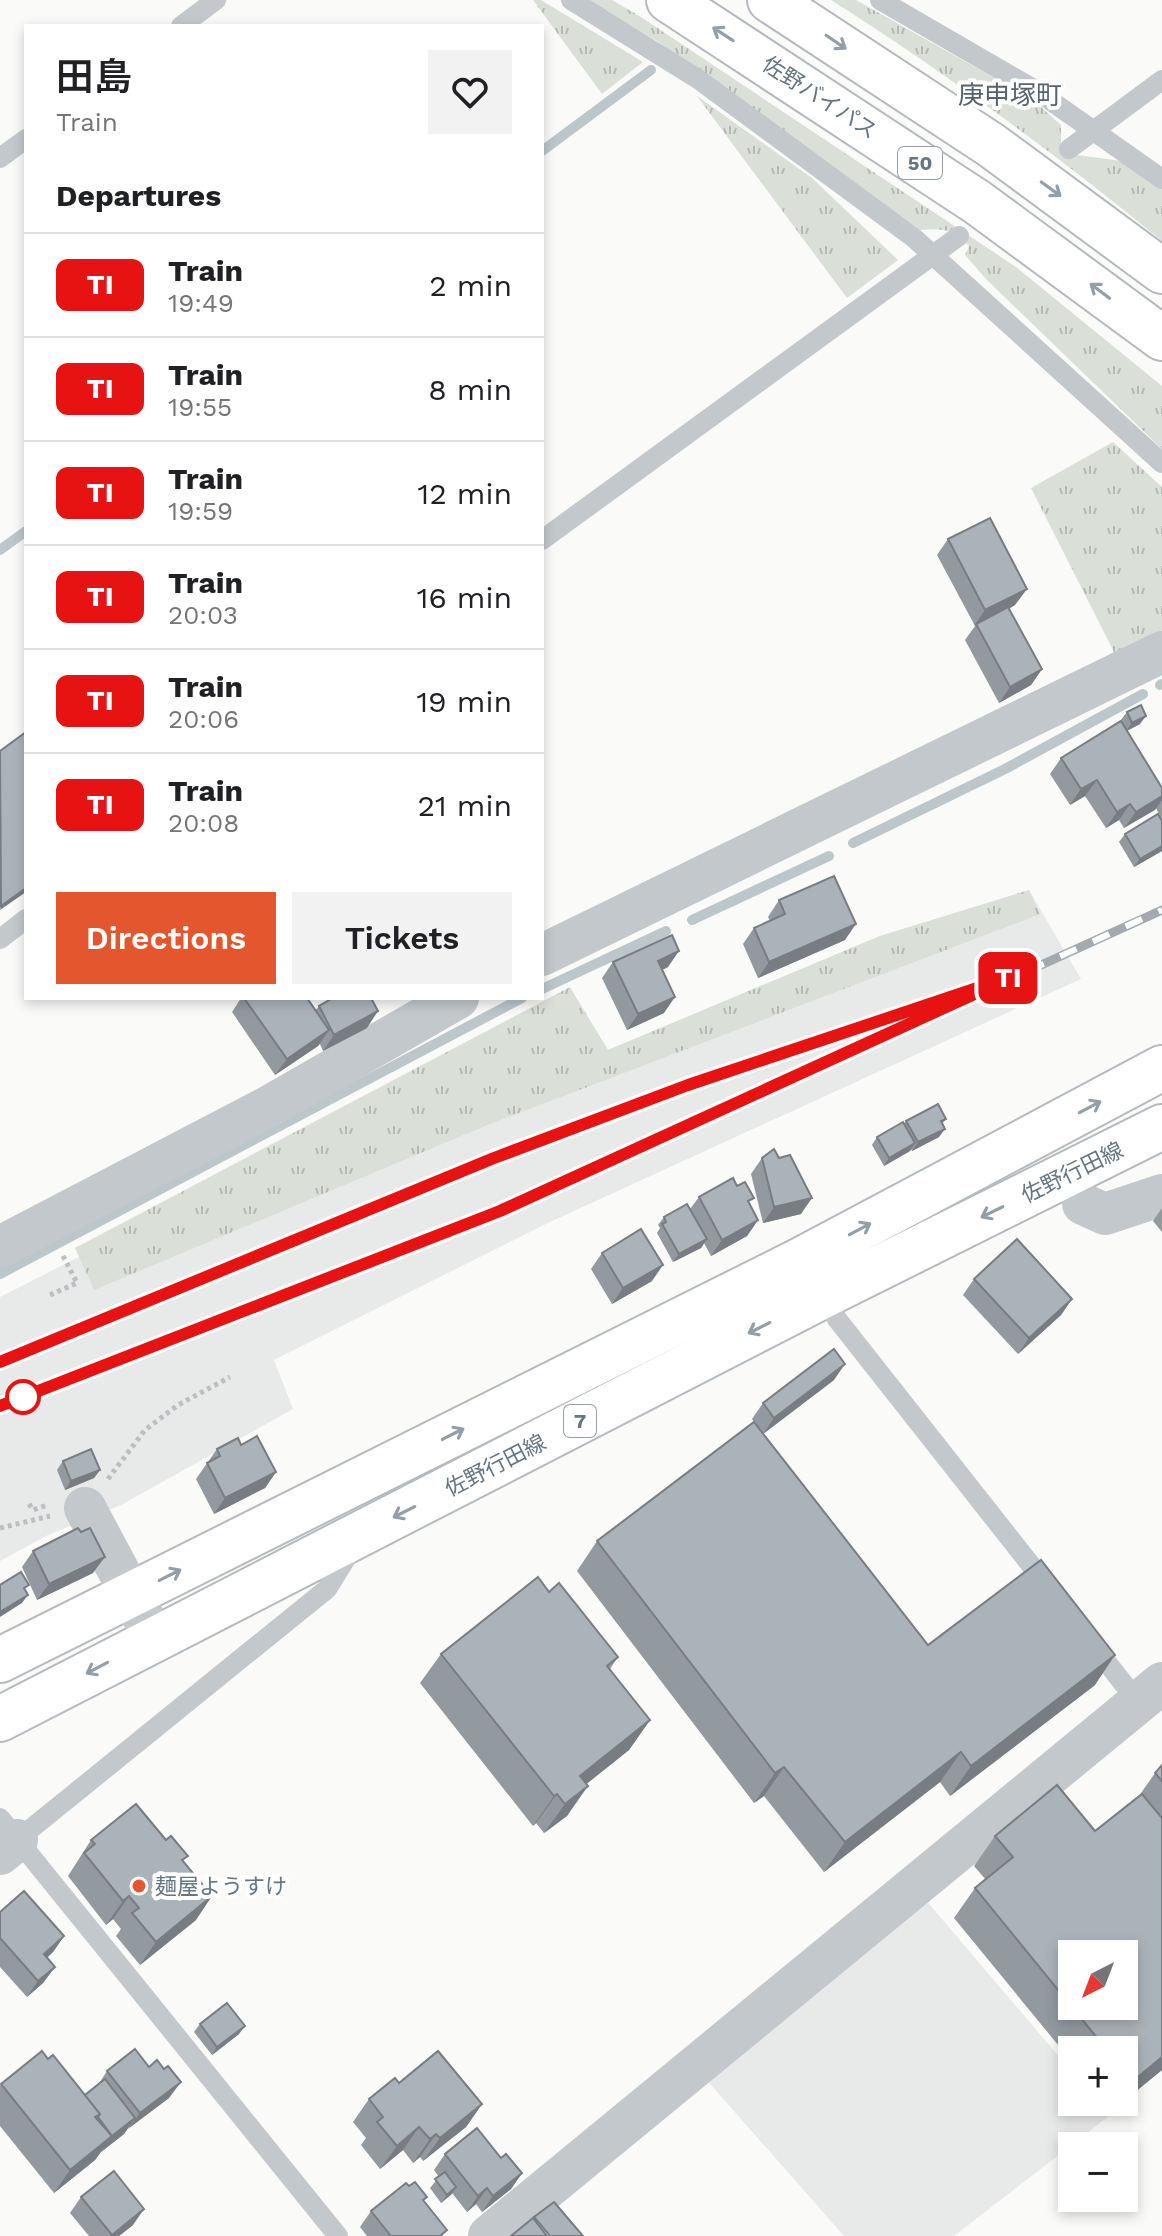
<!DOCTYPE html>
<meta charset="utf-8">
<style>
body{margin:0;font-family:"Work Sans","Noto Sans JP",sans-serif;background:#f2f2f2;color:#202124;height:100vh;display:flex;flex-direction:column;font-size:30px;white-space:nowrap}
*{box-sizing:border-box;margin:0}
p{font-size:26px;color:#757577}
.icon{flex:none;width:44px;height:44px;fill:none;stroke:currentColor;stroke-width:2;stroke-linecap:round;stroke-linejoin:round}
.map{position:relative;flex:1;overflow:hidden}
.side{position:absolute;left:24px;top:24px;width:520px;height:976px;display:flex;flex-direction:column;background:#fff;border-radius:0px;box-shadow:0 4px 12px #0003}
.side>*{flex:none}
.badge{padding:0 16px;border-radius:12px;font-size:28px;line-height:52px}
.needle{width:52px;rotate:222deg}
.tools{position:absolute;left:1058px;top:1940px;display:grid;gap:16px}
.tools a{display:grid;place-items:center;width:80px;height:80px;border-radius:0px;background:#fff;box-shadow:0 4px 12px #0003;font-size:40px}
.map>.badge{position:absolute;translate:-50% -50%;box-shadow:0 0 0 4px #fff}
h2{padding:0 32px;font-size:30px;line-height:72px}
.round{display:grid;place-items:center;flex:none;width:84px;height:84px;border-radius:0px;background:#f2f2f2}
.overview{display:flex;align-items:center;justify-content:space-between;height:136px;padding:0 32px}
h1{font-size:38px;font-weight:600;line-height:60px}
.primary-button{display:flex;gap:16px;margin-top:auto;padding:16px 32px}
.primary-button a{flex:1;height:92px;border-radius:0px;background:#e4572e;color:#fff;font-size:32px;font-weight:600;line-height:92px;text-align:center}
.primary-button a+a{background:#f2f2f2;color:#202124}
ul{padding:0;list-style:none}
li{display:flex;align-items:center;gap:24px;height:104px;padding:0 32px;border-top:2px solid #e0e0e0}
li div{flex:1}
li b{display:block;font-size:30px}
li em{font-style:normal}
li .badge{min-width:88px;font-weight:700;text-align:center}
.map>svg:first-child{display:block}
</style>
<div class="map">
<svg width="1162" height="2236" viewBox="0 0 1162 2236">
<defs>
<pattern id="grass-tufts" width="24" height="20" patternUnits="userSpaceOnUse" patternTransform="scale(2)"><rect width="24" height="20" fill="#dadfd7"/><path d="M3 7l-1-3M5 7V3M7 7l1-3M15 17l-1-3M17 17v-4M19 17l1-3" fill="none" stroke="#b4b9b4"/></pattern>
</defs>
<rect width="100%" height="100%" fill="#fafaf8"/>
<!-- built -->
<g fill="#e8e9e9">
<path d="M1029,890L1081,979L550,1222L274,1360L293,1409L121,1505L46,1536L0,1561V1297L578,1004L608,1050L880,936Z"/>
<path d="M925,1899L1072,2072V2102H1097L1109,2116L954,2236H844L704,2077Z"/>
</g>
<!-- grass -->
<g fill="url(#grass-tufts)">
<path d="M533,0H541L643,62L602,94Z"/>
<path d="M587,0H612L641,17L1016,267L1162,386V449L987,280L965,255L969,246C953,229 943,228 920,230L657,41Z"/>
<path d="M831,0H856L1032,99L1061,125V144L1077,155L1121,161L1162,187V241C1057,155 946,73 831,0Z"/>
<path d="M697,96L812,178L898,260L847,298Z"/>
<path d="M1113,442L1162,487V634L1116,656L1031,488Z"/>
<path d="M1029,890L1040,914L485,1126L94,1290L75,1248L570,987L608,1050L880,936Z"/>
</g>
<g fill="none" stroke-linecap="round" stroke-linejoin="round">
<!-- stream -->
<g stroke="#bbc7cb" stroke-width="10">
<path d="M542,151L651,70"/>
<path d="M0,550L26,531"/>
<path d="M1160,685L1162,684"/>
<path d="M853,843L1005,769L1143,694"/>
<path d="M692,920L829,856"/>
<path d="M542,989L666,931"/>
<path d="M0,1274L522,998"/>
</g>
<defs>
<g id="primary">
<path d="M0,1660L801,1260L1162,1068"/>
<path d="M0,1719L825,1295L1162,1127"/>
</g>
<g id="highway">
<path d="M669,0L977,202L1162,338"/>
<path d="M770,0L991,145L1162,271"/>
</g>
</defs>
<!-- primary casing -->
<use href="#primary" stroke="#b5babe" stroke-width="48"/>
<!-- highway casing -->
<use href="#highway" stroke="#b4b9bd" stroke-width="48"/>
<!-- path -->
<g stroke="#bbbfc2" stroke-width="5" stroke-dasharray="4 4" stroke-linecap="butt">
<path d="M50,1295L77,1283L62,1254"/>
<path d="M108,1479L145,1430L178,1405L230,1377"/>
<path d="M29,1504L33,1510L48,1505"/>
<path d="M0,1528L50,1516"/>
</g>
<!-- lane -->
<g stroke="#c3c8cc" stroke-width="20">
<path d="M571,0L698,79L914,238L1162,463"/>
<path d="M880,0L1037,91L1162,179"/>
<path d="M181,26L216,0"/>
<path d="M1069,149L1162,80"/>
<path d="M0,158L26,139"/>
<path d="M542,540L959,236"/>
<path d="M0,939L26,919"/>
<path d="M824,1293L837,1319L1049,1588"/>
<path d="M1093,1645L1138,1702"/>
<path d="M0,1818L338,2236"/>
<path d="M17,1840L327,1589L353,1547"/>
</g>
<!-- street -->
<g stroke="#c3c8cc" stroke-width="42">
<path d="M542,955L1162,652"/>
<path d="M1083,1204L1105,1214L1162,1195"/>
<path d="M0,1247L268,1107L458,998"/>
<path d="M85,1508L155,1639"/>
<path d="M0,1854L17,1840"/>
<path d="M489,2236L1162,1683"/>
</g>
<!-- primary -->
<use href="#primary" stroke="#fff" stroke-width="44"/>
<!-- highway -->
<use href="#highway" stroke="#fff" stroke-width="44"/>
<defs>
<g id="rail">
<path d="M0,1362L494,1158L662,1094L932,1002"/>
<path d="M0,1406L500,1211L1162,910"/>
</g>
</defs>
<!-- rail casing -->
<use href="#rail" stroke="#a2aab0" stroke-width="9"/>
<!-- rail -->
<use href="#rail" stroke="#fff" stroke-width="6" stroke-dasharray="18" stroke-linecap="butt"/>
</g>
<!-- wall -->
<g fill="#929a9f">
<path d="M948,539L1015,605L1009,609L1042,669L1031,685L999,703L965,640L975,626L937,555Z"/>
<path d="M1127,712L1140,724L1127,731L1162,788V820L1156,808L1124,828L1119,820L1106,828L1085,796L1070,805L1050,774L1061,758L1126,730L1121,720Z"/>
<path d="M1125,834L1162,851L1134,867L1119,842Z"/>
<path d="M779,900L845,940L758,978L743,944L754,928L770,921L768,917Z"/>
<path d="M613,962L668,967L662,970L664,1013L627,1030L602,978Z"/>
<path d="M241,998H307L315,1011L319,1006L367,1028L323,1051L320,1044L318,1046L275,1075L232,1012Z"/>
<path d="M946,1119L942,1124L939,1137L912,1151L911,1149L910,1151L884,1166L872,1145L877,1137L904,1124L906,1121Z"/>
<path d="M762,1158L801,1214L763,1223L751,1174Z"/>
<path d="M699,1197L749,1204L758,1220L747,1236L711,1256L704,1243L701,1248L673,1262L657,1233L660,1228L658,1225L664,1217L690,1209Z"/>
<path d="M1162,1208V1232L1153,1221Z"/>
<path d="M602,1253L652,1281L612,1304L591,1269Z"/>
<path d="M974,1279L1072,1299L1061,1315L1018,1354L963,1295Z"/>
<path d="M834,1380L763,1434L928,1645L1095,1685L950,1796L940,1782L824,1872L764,1796L754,1803L577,1571L597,1541L754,1422L752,1419L763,1403Z"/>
<path d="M241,1445L276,1472L265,1488L214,1514L196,1479L217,1449Z"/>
<path d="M63,1461L100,1470L94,1478L65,1490L57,1470Z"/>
<path d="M33,1551L93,1573L37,1600L22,1567Z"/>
<path d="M549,1592L618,1657L610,1669L650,1720L629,1750L586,1784L567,1816L544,1833L536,1823L533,1826L420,1683L441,1654Z"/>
<path d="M1162,1765V2070L1124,2101V2050H1072V2062L954,1918L975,1888L986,1880L974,1866L995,1836L1095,1831L1139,1796L1155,1773Z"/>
<path d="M91,1840L184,1862L196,1920L140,1965L116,1936L121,1929L113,1919L106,1925L68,1876Z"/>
<path d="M0,1912L64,1936L53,1952L47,1958L55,1967L43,1983L27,1997L0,1967Z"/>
<path d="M200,2024L239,2034L212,2055L194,2032Z"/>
<path d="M48,2059L85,2095L98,2085L107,2071L169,2098L128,2128L124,2134L101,2152L95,2160L54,2193L0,2126V2086L1,2084Z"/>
<path d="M399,2083L482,2104L466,2127L423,2161L420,2157L413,2163L403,2150L380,2169L361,2145L366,2138L353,2122L369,2099Z"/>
<path d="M1105,2102H1123L1112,2111Z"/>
<path d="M445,2154L501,2158L522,2173L511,2189L482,2212L476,2204L467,2212L452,2193L441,2203L430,2188L439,2177L434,2170Z"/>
<path d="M81,2197L133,2225L119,2236H89L70,2213Z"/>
<path d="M424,2202L443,2236H367L360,2227L371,2211Z"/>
</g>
<!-- shaded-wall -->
<g fill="#777d82">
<path d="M1027,589L1015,605L977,625L976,624L974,626L985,610Z"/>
<path d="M1042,669L1031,685L999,703L1010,687Z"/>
<path d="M1146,716L1140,724L1126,731L1132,723Z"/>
<path d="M1097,780L1085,796L1070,805L1081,789Z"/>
<path d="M1162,796V800L1155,810L1124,828L1136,812Z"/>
<path d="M1130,804L1119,820L1106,828L1117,812Z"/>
<path d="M1162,846V851L1134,867L1140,859Z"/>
<path d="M26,888V892L0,910L1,906Z"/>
<path d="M856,924L845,940L758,978L769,962Z"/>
<path d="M679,951L668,967L647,977L658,961Z"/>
<path d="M675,997L664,1013L627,1030L638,1014Z"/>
<path d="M378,1011L367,1028L323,1051L334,1035Z"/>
<path d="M329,1030L318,1046L275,1075L287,1059Z"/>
<path d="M945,1129L939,1137L912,1151L918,1142Z"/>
<path d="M915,1143L910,1151L884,1166L889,1158Z"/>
<path d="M812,1198L801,1214L763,1223L774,1207Z"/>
<path d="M758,1220L747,1236L711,1256L722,1240Z"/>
<path d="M707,1239L701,1248L673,1262L679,1254Z"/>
<path d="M663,1265L652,1281L612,1304L623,1288Z"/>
<path d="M1072,1299L1061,1315L1018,1354L1029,1338Z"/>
<path d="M845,1364L834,1380L763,1434L774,1418Z"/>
<path d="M100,1470L94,1478L65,1490L71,1481Z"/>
<path d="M276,1472L265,1488L214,1514L225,1498Z"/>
<path d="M105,1557L93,1573L37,1600L49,1584Z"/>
<path d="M28,1595L22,1603L0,1617V1612Z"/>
<path d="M1115,1655L1095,1685L950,1796L971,1766Z"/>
<path d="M650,1720L629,1750L564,1802L580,1776Z"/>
<path d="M961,1752L940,1782L824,1872L845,1842Z"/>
<path d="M784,1767L764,1796L754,1803L775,1773Z"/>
<path d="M588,1786L567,1816L544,1833L565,1804Z"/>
<path d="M557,1794L536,1823L533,1826L554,1796Z"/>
<path d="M129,1896L113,1919L106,1925L123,1901Z"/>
<path d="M212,1896L196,1920L140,1965L156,1942Z"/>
<path d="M64,1936L53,1952L32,1970L44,1954Z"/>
<path d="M55,1967L43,1983L27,1997L38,1981Z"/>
<path d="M245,2026L239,2034L212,2055L217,2047Z"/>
<path d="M1162,2057V2070L1124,2101V2093L1133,2081Z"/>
<path d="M181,2082L169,2098L128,2129L140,2113Z"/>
<path d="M1118,2102H1123L1112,2111Z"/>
<path d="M482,2104L466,2127L423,2161L440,2138Z"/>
<path d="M135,2118L124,2134L101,2152L112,2136Z"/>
<path d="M419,2127L403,2150L380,2169L397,2146Z"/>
<path d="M436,2134L420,2157L413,2163L430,2139Z"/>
<path d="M112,2136L95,2160L54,2193L70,2170Z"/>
<path d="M522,2173L511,2189L482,2212L493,2196Z"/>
<path d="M456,2187L451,2195L441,2203L447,2195Z"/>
<path d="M487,2188L476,2204L467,2212L478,2196Z"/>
<path d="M144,2209L133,2225L119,2236H111Z"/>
</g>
<!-- building -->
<g fill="#aab3b9" stroke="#777d82" stroke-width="2" fill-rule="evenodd">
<path d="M990,518L1027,589L985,610L948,539Z"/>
<path d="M1008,607L1042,669L1010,687L976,624Z"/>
<path d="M1141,705L1146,716L1132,723L1127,712Z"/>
<path d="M1121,721L1162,788V796L1136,812L1130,804L1117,812L1097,780L1081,789L1061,758Z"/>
<path d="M26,732V888L1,906L0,751Z"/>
<path d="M1158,814L1162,821V846L1140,859L1125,834Z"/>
<path d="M834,876L856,924L769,962L754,928L785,914L779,900Z"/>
<path d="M672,935L679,951L658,961L675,997L638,1014L613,962Z"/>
<path d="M244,998H307L329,1030L287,1059Z"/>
<path d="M333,998H371L378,1011L334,1035L319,1006Z"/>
<path d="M938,1104L946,1119L941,1121L945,1129L918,1142L906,1121Z"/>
<path d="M903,1122L915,1143L889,1158L877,1137Z"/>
<path d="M774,1149L779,1158L790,1155L812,1198L774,1207L762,1158Z"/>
<path d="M733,1178L737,1186L745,1182L754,1198L748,1201L758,1220L722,1240L699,1197Z"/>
<path d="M687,1204L707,1239L679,1254L662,1224L666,1222L664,1217Z"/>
<path d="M641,1229L663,1265L623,1288L602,1253Z"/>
<path d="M1017,1239L1072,1299L1029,1338L974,1279Z"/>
<path d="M834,1349L845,1364L774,1418L763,1403Z"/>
<path d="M754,1422L928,1645L1041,1560L1115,1655L971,1766L961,1752L845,1842L784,1767L775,1773L597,1541Z"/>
<path d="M257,1436L276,1472L225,1498L207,1463L220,1456L217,1449L238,1438L241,1445Z"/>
<path d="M91,1449L100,1470L71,1481L63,1461Z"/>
<path d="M78,1528L81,1532L90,1528L105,1557L49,1584L33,1551Z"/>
<path d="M21,1572L29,1585L24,1588L28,1595L0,1612V1585Z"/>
<path d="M538,1577L549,1592L559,1583L618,1657L607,1666L650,1720L580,1776L588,1786L565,1804L557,1794L554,1796L441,1654Z"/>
<path d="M1162,1765V1781L1155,1773Z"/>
<path d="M1057,1785L1095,1831L1142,1794L1162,1818V2057L1133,2081L1124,2070V2050H1107L975,1888L1013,1857L995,1836ZM1072,1954H1124V2006H1072Z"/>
<path d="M136,1804L166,1840L171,1836L188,1856L182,1860L212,1896L156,1942L132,1913L139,1908L129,1896L123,1901L84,1853L95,1844L91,1840Z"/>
<path d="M24,1891L64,1936L44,1954L55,1967L38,1981L0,1938V1912Z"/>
<path d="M227,2003L245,2026L217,2047L200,2024Z"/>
<path d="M135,2049L149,2067L157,2060L164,2069L168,2066L181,2082L140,2113L107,2071Z"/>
<path d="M42,2051L48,2059L53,2055L100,2114L95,2117L112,2136L70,2170L1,2084Z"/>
<path d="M438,2051L482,2104L440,2138L436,2134L430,2139L419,2127L397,2146L377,2122L383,2117L369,2099L395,2078L399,2083Z"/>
<path d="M105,2079L135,2118L112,2136L98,2117L100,2114L85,2095Z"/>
<path d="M477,2128L501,2158L506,2154L522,2173L493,2196L487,2188L478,2196L445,2154Z"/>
<path d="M114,2171L144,2209L112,2235L81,2197Z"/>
<path d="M445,2172L456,2187L447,2195L435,2179Z"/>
<path d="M415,2182L427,2197L423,2200L447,2230L440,2236H391L371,2211L406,2183L409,2186Z"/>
<path d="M554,2202L583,2236H550L534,2217Z"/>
<path d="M533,2218L547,2236H511Z"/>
</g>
<!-- one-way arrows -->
<defs><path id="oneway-shaft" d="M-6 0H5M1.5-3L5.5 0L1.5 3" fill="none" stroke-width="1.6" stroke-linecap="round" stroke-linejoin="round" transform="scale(2)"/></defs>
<g stroke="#939fa8">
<use href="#oneway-shaft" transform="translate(723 34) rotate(-147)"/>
<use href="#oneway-shaft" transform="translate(836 42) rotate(34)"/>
<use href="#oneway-shaft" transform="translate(1051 189) rotate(36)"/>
<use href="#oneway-shaft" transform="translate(1100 291) rotate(-143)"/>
<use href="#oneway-shaft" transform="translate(1090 1107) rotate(-28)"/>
<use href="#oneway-shaft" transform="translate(992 1212) rotate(154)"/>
<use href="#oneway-shaft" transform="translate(860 1229) rotate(-28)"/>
<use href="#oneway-shaft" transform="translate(759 1328) rotate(153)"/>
<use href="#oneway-shaft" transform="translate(453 1434) rotate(-27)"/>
<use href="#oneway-shaft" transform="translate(404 1512) rotate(153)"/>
<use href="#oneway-shaft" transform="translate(170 1575) rotate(-27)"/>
<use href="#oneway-shaft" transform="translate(97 1668) rotate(152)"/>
</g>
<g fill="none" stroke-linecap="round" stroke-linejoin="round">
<defs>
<path id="line" d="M0,1362L494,1158L688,1085L1016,975L500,1211L0,1406"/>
</defs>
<!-- line casing -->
<use href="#line" stroke="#fff" stroke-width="18"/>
<!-- line -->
<use href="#line" stroke="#e71212" stroke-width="12"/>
</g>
<!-- markers -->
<circle fill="#fff" stroke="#e71212" stroke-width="4" cx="23" cy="1397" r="16"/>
<circle fill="#e4572e" stroke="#fff" stroke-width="3" cx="139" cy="1886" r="8"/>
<g text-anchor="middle" stroke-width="8" stroke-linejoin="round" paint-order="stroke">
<!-- shield labels -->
<g fill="#fff" stroke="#939fa8" stroke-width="2">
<rect x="898" y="147" width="44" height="32" rx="6"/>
<rect x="564" y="1405" width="32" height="32" rx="6"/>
</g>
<g font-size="20" font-weight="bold" fill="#657683">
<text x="920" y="170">50</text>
<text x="580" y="1428">7</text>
</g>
<!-- street labels -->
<g font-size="22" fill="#657683" stroke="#fff">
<text transform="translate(820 97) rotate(33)" y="8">佐野バイパス</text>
<text transform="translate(1072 1172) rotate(-26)" y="8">佐野行田線</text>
<text transform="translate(495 1465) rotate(-27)" y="8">佐野行田線</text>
</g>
<!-- poi labels -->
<g font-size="22" fill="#657683" stroke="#fff" text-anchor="start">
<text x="155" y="1894">麺屋ようすけ</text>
</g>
<!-- quarter labels -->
<g font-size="26" fill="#57646e" stroke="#fff">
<text x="1010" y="104">庚申塚町</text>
</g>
</g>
</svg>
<div class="tools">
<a><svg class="needle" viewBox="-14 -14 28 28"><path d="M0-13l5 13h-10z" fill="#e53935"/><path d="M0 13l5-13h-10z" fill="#757577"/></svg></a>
<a>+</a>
<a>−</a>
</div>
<b class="badge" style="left:1008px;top:978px;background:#e71212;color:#fff">TI</b>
<section class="side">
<div class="overview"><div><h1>田島</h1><p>Train</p></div><a class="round"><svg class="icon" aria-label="heart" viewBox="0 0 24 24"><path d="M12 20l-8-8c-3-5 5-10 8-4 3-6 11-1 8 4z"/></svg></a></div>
<h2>Departures</h2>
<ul>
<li><span class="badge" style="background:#e71212;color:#fff">TI</span><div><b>Train</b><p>19:49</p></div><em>2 min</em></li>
<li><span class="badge" style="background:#e71212;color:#fff">TI</span><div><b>Train</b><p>19:55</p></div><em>8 min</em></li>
<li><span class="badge" style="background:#e71212;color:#fff">TI</span><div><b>Train</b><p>19:59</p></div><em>12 min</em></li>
<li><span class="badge" style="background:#e71212;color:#fff">TI</span><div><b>Train</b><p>20:03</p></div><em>16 min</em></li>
<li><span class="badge" style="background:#e71212;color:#fff">TI</span><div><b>Train</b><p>20:06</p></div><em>19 min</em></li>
<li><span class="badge" style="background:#e71212;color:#fff">TI</span><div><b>Train</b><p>20:08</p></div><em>21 min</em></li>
</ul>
<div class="primary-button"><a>Directions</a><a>Tickets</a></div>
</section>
</div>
